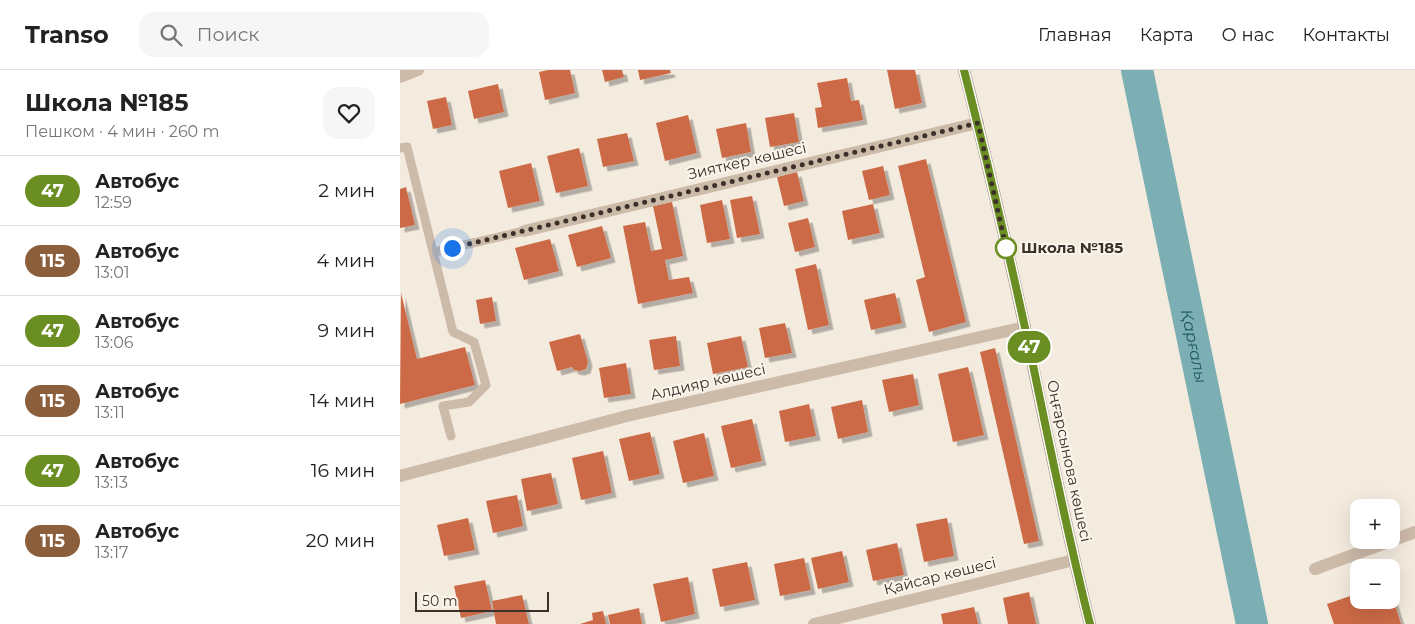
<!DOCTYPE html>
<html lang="ru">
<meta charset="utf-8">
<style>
body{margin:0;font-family:Montserrat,sans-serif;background:#f6f6f6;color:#222;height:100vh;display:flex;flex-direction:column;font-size:19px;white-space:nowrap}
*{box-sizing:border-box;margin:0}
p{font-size:16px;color:#767676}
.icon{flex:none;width:28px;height:28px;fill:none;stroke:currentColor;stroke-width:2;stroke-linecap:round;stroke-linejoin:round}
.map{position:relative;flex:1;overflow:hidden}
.side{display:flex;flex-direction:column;background:#fff;width:400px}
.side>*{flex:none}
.badge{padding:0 10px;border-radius:16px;font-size:18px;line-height:32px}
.buttons{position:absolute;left:950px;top:429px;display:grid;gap:10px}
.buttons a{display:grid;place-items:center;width:50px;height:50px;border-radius:10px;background:#fff;box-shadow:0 5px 20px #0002;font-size:25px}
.scale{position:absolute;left:15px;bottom:12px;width:134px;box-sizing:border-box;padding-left:5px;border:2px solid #3b302a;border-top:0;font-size:14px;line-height:18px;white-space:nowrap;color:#3b302a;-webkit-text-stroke:4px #fbf5ec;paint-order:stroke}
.you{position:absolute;width:25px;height:25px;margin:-12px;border:4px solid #fff;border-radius:50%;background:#1a73e8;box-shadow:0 0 0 8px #1a73e833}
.map>.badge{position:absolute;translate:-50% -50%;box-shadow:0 0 0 2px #fff}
.round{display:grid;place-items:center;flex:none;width:52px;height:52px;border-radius:15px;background:#f6f6f6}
.summary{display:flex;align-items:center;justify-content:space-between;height:85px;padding:0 25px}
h1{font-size:24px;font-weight:700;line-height:38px}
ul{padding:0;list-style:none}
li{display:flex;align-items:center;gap:15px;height:70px;padding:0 25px;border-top:1px solid #e0e0e0}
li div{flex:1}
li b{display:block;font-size:19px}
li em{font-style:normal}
li .badge{min-width:55px;font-weight:700;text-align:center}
header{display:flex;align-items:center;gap:30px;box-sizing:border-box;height:70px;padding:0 25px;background:#fff;border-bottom:1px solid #e0e0e0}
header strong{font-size:24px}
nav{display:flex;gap:28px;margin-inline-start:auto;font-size:18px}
.search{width:350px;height:45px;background:#f6f6f6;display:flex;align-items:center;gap:12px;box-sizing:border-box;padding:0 18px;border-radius:15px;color:#767676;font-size:19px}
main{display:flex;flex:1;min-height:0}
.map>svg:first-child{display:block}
</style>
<header>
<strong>Transo</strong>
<div class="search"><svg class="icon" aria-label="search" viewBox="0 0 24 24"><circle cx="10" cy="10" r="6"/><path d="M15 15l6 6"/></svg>Поиск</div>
<nav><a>Главная</a><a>Карта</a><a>О нас</a><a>Контакты</a></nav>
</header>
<main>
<section class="side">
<div class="summary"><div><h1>Школа №185</h1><p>Пешком · 4 мин · 260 m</p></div><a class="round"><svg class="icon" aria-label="heart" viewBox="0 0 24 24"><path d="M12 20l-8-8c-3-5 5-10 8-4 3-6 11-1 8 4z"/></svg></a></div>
<ul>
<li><span class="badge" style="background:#6b8e23;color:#fff">47</span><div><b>Автобус</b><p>12:59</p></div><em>2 мин</em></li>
<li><span class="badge" style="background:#8b5e3c;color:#fff">115</span><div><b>Автобус</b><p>13:01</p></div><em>4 мин</em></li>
<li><span class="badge" style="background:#6b8e23;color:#fff">47</span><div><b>Автобус</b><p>13:06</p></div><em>9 мин</em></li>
<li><span class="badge" style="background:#8b5e3c;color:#fff">115</span><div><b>Автобус</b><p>13:11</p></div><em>14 мин</em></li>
<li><span class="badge" style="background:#6b8e23;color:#fff">47</span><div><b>Автобус</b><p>13:13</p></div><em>16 мин</em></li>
<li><span class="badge" style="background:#8b5e3c;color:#fff">115</span><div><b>Автобус</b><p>13:17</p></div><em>20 мин</em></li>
</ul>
</section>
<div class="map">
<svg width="1015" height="554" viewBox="0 0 1015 554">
<defs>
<filter id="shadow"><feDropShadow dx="4.5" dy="4.5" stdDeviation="0" flood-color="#0004"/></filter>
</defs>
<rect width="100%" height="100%" fill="#f4ebdf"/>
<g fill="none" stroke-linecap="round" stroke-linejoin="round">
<!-- river -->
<path stroke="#7cafb3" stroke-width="32" id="s1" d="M737,0L852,554"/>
</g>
<!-- building -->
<g fill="#cc6b46" filter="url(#shadow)">
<path d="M148,0H170L175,23L145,30L139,2Z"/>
<path d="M202,0H222L224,7L205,12Z"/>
<path d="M238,0H270L271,3L240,10Z"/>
<path d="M487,0H515L522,33L495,39Z"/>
<path d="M447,8L451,31L459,30L463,50L418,58L415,38L422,37L417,13Z"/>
<path d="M98,14L104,42L74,49L68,21Z"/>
<path d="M46,27L52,55L33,59L27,31Z"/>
<path d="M394,43L399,72L370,77L365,48Z"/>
<path d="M288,45L297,83L265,91L256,53Z"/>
<path d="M346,53L351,82L322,88L316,59Z"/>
<path d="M227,63L234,91L203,97L197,69Z"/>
<path d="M179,78L188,116L156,123L147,86Z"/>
<path d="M526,89L566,252L529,262L516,210L525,207L498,96Z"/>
<path d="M131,93L140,131L108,138L99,101Z"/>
<path d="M483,96L490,125L469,130L462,101Z"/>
<path d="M397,102L404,131L384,136L377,107Z"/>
<path d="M6,117L15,155L0,158V119Z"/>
<path d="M352,126L360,164L337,168L330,130Z"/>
<path d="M322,130L330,169L307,173L300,135Z"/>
<path d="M272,132L283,186L265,190L269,210L289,207L293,223L238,234L223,156L245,152L251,181L262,179L253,136Z"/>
<path d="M473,134L480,163L448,170L442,141Z"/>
<path d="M408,148L415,177L395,182L388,153Z"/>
<path d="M202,156L211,188L177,197L168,165Z"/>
<path d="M150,169L159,201L124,210L115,178Z"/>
<path d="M416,194L429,255L408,260L395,199Z"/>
<path d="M1,223L17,289L65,277L75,315L0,334Z"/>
<path d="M495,223L502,253L471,260L464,230Z"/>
<path d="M92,227L96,251L80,254L76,230Z"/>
<path d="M385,253L392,283L365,288L359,258Z"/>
<path d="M180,264L188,292L186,299L180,301L174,300L172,297L157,301L149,272Z"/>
<path d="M276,266L280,296L254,300L249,270Z"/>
<path d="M341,266L348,297L313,304L307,273Z"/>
<path d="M595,278L639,471L624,474L580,282Z"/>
<path d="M226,293L231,324L204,328L199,298Z"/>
<path d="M568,297L584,365L553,372L538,304Z"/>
<path d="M513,304L519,335L489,342L482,310Z"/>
<path d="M462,330L468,362L438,369L431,337Z"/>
<path d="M409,334L416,366L385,372L379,341Z"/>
<path d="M352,349L362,391L331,398L321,356Z"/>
<path d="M250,362L260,404L229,411L219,369Z"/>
<path d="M304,363L314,406L283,413L273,371Z"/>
<path d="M203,381L212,423L181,430L172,388Z"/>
<path d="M151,403L158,434L127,441L121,409Z"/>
<path d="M117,425L123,456L93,463L86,431Z"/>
<path d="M68,448L75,480L44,486L37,455Z"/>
<path d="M547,448L554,486L524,492L516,454Z"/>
<path d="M497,473L504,505L473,511L466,480Z"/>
<path d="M442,481L449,512L418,519L411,488Z"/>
<path d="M404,488L411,520L380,526L374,494Z"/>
<path d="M347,492L355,530L320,537L312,499Z"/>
<path d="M288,507L295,544L261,552L253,514Z"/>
<path d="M85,510L92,541L61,548L54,516Z"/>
<path d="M629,522L636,554H608L603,528Z"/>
<path d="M959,523V530H991L992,525L1001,554H934L927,534Z"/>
<path d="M122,525L129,554H96L92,531Z"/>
<path d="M574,537L578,554H543L541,544Z"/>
<path d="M239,538L242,554H210L208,545Z"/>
<path d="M203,541L206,554H180L193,550L192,543Z"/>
</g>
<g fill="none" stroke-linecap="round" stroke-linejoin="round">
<!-- service -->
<g stroke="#cdbbaa" stroke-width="9">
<path d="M0,78L7,77L53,262L74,272L86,315L69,332L43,336L51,366"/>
<path d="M34,182L124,161"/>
</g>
<!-- minor -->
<g stroke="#cdbbaa" stroke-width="12">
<path d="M0,7L18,0"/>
<path d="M124,161L578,53"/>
<path d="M0,406L227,346L625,257"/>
<path d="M915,499L1015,462"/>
<path d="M414,554L674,490"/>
</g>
<!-- secondary -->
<path stroke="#a28a7b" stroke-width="12" d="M564,0C586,86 606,172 625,258C646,357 665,456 690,554"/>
</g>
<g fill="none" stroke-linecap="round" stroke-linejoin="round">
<defs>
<path id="line" d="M564,0C589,98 612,196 633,295C651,382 668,468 690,554"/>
</defs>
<!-- line casing -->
<use href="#line" stroke="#fff" stroke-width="11"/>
<!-- line -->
<use href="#line" stroke="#6b8e23" stroke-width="8"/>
<!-- walk -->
<path stroke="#3b302a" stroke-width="5" stroke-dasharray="0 9" d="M52,178L578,53L608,186L606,178"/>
</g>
<!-- markers -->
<circle fill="#fff" stroke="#6b8e23" stroke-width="2.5" cx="606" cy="178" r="10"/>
<g text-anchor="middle" stroke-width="4" stroke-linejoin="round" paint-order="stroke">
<!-- street labels -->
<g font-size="15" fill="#3b302a" stroke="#fbf5ec">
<text transform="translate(347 91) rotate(-13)" y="5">Зияткер көшесі</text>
<text transform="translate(308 312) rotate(-13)" y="5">Алдияр көшесі</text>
<text transform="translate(669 391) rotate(78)" y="5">Оңғарсынова көшесі</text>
<text transform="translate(540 506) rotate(-14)" y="5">Қайсар көшесі</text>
</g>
<!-- stop labels -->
<g font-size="15" font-weight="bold" fill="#3b302a" stroke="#fbf5ec" text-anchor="start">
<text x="621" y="183">Школа №185</text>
</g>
<!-- water labels -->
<g font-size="16" font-style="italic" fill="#1d585f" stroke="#fbf5ec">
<text dy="6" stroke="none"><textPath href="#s1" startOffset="282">Қарғалы</textPath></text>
</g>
</g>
</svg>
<div class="buttons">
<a>+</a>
<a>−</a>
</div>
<div class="scale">50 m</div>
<div class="you" style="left:52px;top:178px"></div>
<b class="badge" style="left:629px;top:277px;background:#6b8e23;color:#fff">47</b>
</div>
</main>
